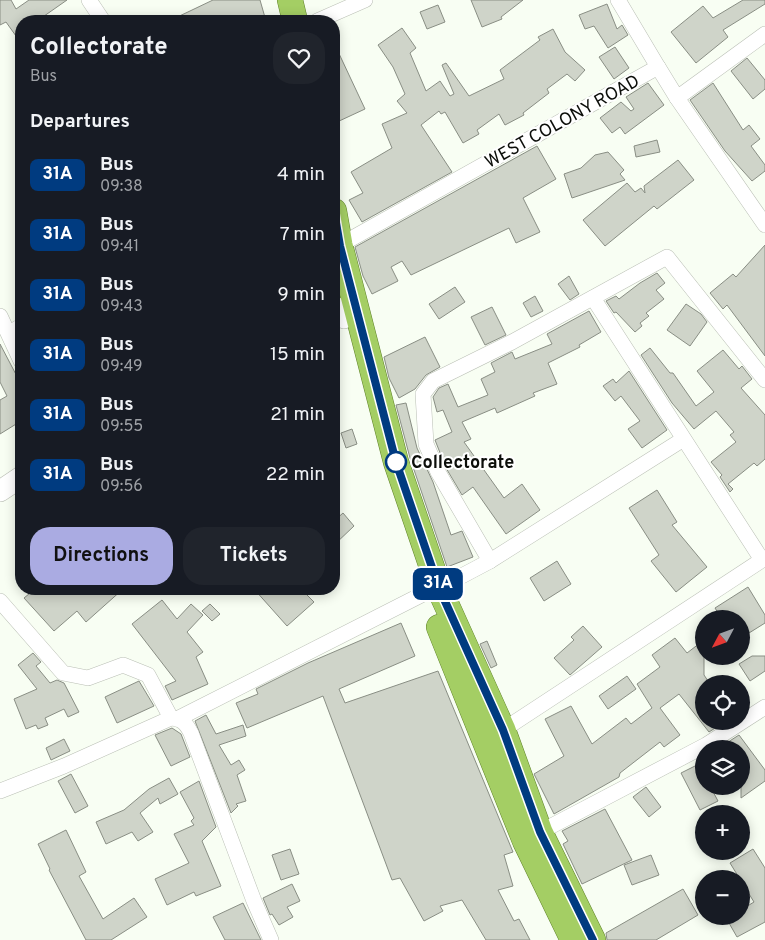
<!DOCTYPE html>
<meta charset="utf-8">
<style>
body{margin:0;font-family:Overpass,sans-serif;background:#20242c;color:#f1f3f6;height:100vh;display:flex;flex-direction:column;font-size:19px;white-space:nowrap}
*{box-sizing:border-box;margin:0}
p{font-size:16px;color:#9ea1a6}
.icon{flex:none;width:28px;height:28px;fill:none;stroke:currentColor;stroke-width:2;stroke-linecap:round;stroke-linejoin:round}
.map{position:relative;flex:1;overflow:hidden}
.drawer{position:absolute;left:15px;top:15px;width:325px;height:580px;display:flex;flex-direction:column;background:#171b24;border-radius:20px;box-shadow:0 2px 12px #0003}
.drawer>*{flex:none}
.badge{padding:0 10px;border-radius:8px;font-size:18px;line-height:32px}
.needle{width:32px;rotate:229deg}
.fabs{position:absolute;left:695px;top:610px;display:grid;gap:10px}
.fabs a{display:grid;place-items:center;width:55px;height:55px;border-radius:50%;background:#171b24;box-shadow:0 2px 12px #0003;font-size:25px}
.map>.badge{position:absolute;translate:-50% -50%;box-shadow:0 0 0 2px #fff}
h2{padding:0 15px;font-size:19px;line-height:45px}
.round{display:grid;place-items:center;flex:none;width:52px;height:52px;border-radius:20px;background:#20242c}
.head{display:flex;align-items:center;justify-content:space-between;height:85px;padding:0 15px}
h1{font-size:24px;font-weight:700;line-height:38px}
.button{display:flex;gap:10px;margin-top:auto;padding:10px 15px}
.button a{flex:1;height:58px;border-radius:20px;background:#aaabe2;color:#111;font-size:20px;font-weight:700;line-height:58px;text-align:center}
.button a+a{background:#20242c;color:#f1f3f6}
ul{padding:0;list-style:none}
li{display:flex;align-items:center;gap:15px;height:60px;padding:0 15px}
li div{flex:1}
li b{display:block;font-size:19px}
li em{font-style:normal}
li .badge{min-width:55px;font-weight:700;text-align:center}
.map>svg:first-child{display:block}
</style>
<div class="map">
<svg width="765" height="940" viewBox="0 0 765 940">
<rect width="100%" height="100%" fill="#f8fef3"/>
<!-- building -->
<g fill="#cfd4c9" stroke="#898e84">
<path d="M0,0H11L16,9L29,0H67L37,21H21V43L6,22L0,25Z"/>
<path d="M213,0H260L266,21H169Z"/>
<path d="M471,0H523L501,17L502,19L482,27Z"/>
<path d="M743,0H765V4L723,30L728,37L696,63L671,32L703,6L713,18Z"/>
<path d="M607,4L617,29L622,25L628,35L608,48L594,26L585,29L579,15Z"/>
<path d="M438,5L445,22L427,29L420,12Z"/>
<path d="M402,28L416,48L410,53L426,91L440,81L450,96L454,94L442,65L446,63L469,96L504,79L500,70L540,40L538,37L553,29L565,52L585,70L575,81L567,74L547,89L549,93L523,113L524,115L505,125L499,114L477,130L479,134L463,143L445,112L441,114L439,111L421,125L452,172L362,222L349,200L363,193L351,172L392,148L382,124L407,113L397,101L405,94L393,67L378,45Z"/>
<path d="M334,43L365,109L337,122L334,116Z"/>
<path d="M615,47L629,68L614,79L599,57Z"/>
<path d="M747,58L765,80V89L753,99L731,71Z"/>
<path d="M648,83L664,105L625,134L620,127L612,133L600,118L621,102L631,111L634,109L626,97Z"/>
<path d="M713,83L743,130L749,125L760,139L751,146L765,165V171L752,181L725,151L690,100Z"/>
<path d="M657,140L660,152L636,157L634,146Z"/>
<path d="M537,146L556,179L523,198L540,232L516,243L509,228L411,275L402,261L391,267L398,281L372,294L363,276L355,247Z"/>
<path d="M608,152L624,170L620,174L625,180L572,198L564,174L581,168L595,155Z"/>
<path d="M678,160L694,180L657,209L654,206L605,246L583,220L627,183L635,192L641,188L645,193L644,186Z"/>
<path d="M765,245V356L727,305L723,309L710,293L733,274L736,277Z"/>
<path d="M657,273L665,283L656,290L664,299L646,313L649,316L640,323L642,326L635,332L616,312L614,313L606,301L616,296L619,299L640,283Z"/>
<path d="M569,276L579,294L570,300L558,284Z"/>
<path d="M455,287L465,302L439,319L429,304Z"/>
<path d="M535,296L543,311L531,317L523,303Z"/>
<path d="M686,304L701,314L707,322L690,346L667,330Z"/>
<path d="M492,307L506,335L485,345L471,317Z"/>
<path d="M589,311L601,332L579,345L580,347L548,363L557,384L533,393L535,396L497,413L495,408L462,422L471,439L464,442L504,498L522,484L540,510L506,534L473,487L462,495L446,468L435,440L452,432L443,410L437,412L433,397L439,388L448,384L458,407L488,395L481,379L495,372L491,363L512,352L515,359L552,344L547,334Z"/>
<path d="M425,337L440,367L426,375L415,389L399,398L389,378L384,357Z"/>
<path d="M0,344L21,384V421L0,434V400L7,396L0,382Z"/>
<path d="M650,348L670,373H673L696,406L714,392L697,371L723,350L739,369L742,366L752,379L741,388L765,415V459L757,466L754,463L728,484L733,489L730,492L720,477L722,475L711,462L736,442L730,435L734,432L716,411L694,429L672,403L641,355Z"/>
<path d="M629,371L667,430L642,448L628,429L640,421L621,396L615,401L603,386L613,379L616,383Z"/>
<path d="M406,403L417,448L433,482L451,535L462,531L473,557L447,567L410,458L396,405Z"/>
<path d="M352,429L357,444L346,448L341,433Z"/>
<path d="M657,490L677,522L672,525L707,567L676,592L651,561L659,555L629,508Z"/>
<path d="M343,513L354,526L334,545V521Z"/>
<path d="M557,561L571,584L544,601L530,578Z"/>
<path d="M748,587L765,615V623L741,638V619H722L715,608Z"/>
<path d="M35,589H123L86,622L77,611L54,631L24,598Z"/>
<path d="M254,589H301L314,602L287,626Z"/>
<path d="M162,600L177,619L191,604L203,615L187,632L203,652L196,657L208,684L172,700L165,686L176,681L132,624Z"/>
<path d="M210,604L220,614L212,621L202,611Z"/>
<path d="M401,623L415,656L339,689L345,703L438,671L513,852L504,855L513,886L498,890L514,921L519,919L530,940H486L462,900L440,906L443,911L424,921L400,878L392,880L323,696L247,728L236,703L258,694L256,689L308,663Z"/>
<path d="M583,626L602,647L570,675L554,658L574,640L571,637Z"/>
<path d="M675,638L687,653L704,640V675L710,684H704V721H726L709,732L679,694L660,708L680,735L664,747L660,742L620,773L619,777L554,814L534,774L564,756L545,719L571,706L592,744L626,718L631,724L652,708L637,684L660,667L652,655Z"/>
<path d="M487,641L497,665L491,668L480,644Z"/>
<path d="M33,653L41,662L36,666L50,683L57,680L64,683L79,712L68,717L64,709L45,718L48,725L38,729L36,725L26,729L14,699L37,689L18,665Z"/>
<path d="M752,656H765V671L750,681L739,664Z"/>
<path d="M627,676L636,689L608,709L599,696Z"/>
<path d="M139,681L154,706L117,723L105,697Z"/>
<path d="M206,715L216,734L243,725L246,736L219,745L231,765L239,760L245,770L237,775L246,801L236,804L238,806L231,813L195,721Z"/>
<path d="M172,728L181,734L190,757L171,766L155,735Z"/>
<path d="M739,735L765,770V781L741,798V749H728L725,744Z"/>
<path d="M64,739L70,751L51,760L46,748Z"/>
<path d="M699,764L704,773V786H710L718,801L700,810L681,773Z"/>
<path d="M71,774L88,806L75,813L58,781Z"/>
<path d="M169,778L178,794L160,804L158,798L140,813L153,832L138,841L132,832L106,844L96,822L124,810L149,789Z"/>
<path d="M199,781L216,827L202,841L221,886L196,896L194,892L167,905L155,879L189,863L174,834L194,825L191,821L194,818L180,792Z"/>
<path d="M646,787L661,807L649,817L633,797Z"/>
<path d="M605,809L632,860L582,884L563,844L568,841L562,831Z"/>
<path d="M66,830L86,872L79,876L103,919L134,898L147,917L111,940H86L49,870L50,869L38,844Z"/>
<path d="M290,849L299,874L281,880L272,855Z"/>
<path d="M753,849L765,868V922L737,937L725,916H741V910L754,902L730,863Z"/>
<path d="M651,855L659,875L632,885L624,865Z"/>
<path d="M292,884L300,901L287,907L293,917L279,925L272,914L270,915L263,898Z"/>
<path d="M683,889L698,915L656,940H607L606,933Z"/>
<path d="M243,903L261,940H225L213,917Z"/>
</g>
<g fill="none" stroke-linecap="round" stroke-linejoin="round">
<defs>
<path id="service" d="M6,331L21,322"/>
<g id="minor">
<path d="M89,0L103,21"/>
<path d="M618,0L658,67"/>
<path d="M317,21L365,0"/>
<path d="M677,98L765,225"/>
<path d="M340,245L658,67L677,98L765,34"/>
<path d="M593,298L762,560"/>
<path d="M0,316L21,361"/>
<path d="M490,561L682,440"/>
<path d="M439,588L490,561L438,472L426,444L423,394L433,381L512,342L667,257L765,380"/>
<path d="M0,601L63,673L88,678L123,665L148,675L171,718"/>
<path d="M179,718L425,593"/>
<path d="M503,730L765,558"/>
<path d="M0,791L64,766L171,718C182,719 186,723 191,733L254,901L271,940"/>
<path d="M540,832L706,745L765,707"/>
</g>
<g id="secondary">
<path d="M334,306L344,318"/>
<path d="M0,491L21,477"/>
</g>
<g id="trunk">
<path d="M290,0L295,21"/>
<path d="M334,211L340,245L396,462L439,588L503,730L540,832L593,940"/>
<path d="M439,627L525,841L573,940"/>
</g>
</defs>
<!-- service casing -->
<use href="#service" stroke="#babfb5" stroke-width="9"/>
<!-- minor casing -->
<use href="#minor" stroke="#babfb5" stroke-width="16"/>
<!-- secondary casing -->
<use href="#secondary" stroke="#babfb5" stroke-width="22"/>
<!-- trunk casing -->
<use href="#trunk" stroke="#60822b" stroke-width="26"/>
<!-- service -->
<use href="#service" stroke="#fff" stroke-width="8"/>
<!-- minor -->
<use href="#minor" stroke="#fff" stroke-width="15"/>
<!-- secondary -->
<use href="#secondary" stroke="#fff" stroke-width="21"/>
<!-- trunk -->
<use href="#trunk" stroke="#a4ce64" stroke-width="25"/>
</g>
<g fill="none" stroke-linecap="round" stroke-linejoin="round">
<defs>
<path id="line" d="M334,211L340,246L396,462L439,588L503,730L540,832L593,940"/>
</defs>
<!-- line casing -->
<use href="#line" stroke="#fff" stroke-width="11"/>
<!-- line -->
<use href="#line" stroke="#003b80" stroke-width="8"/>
</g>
<!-- markers -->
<circle fill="#fff" stroke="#003b80" stroke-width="2.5" cx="396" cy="462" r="10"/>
<g text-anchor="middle" stroke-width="4" stroke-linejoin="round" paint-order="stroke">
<!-- street labels -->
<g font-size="18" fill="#0c0e0a" stroke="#fff">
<text transform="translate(562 121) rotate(-29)" y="6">WEST COLONY ROAD</text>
</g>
<!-- stop labels -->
<g font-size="18" font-weight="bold" fill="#0c0e0a" stroke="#fff" text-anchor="start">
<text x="411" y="468">Collectorate</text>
</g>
</g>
</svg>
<div class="fabs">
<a><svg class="needle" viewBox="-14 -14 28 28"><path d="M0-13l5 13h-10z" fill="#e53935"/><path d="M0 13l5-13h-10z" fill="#9ea1a6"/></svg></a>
<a><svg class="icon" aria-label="locate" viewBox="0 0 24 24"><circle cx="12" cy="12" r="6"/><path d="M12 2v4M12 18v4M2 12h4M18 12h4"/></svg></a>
<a><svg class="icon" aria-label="layers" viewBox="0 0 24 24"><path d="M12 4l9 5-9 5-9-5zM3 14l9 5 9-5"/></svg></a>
<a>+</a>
<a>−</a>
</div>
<b class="badge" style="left:438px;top:584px;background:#003b80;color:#fff">31A</b>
<section class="drawer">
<div class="head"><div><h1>Collectorate</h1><p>Bus</p></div><a class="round"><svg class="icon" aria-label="heart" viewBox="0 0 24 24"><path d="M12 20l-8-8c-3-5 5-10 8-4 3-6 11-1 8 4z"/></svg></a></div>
<h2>Departures</h2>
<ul>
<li><span class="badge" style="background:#003b80;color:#fff">31A</span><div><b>Bus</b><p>09:38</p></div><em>4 min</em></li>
<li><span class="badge" style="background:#003b80;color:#fff">31A</span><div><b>Bus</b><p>09:41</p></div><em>7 min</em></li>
<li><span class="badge" style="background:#003b80;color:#fff">31A</span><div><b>Bus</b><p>09:43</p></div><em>9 min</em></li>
<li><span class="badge" style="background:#003b80;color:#fff">31A</span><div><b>Bus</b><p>09:49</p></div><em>15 min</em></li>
<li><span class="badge" style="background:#003b80;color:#fff">31A</span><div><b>Bus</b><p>09:55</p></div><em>21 min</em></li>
<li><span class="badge" style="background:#003b80;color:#fff">31A</span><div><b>Bus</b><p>09:56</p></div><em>22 min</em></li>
</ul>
<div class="button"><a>Directions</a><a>Tickets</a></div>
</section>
</div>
